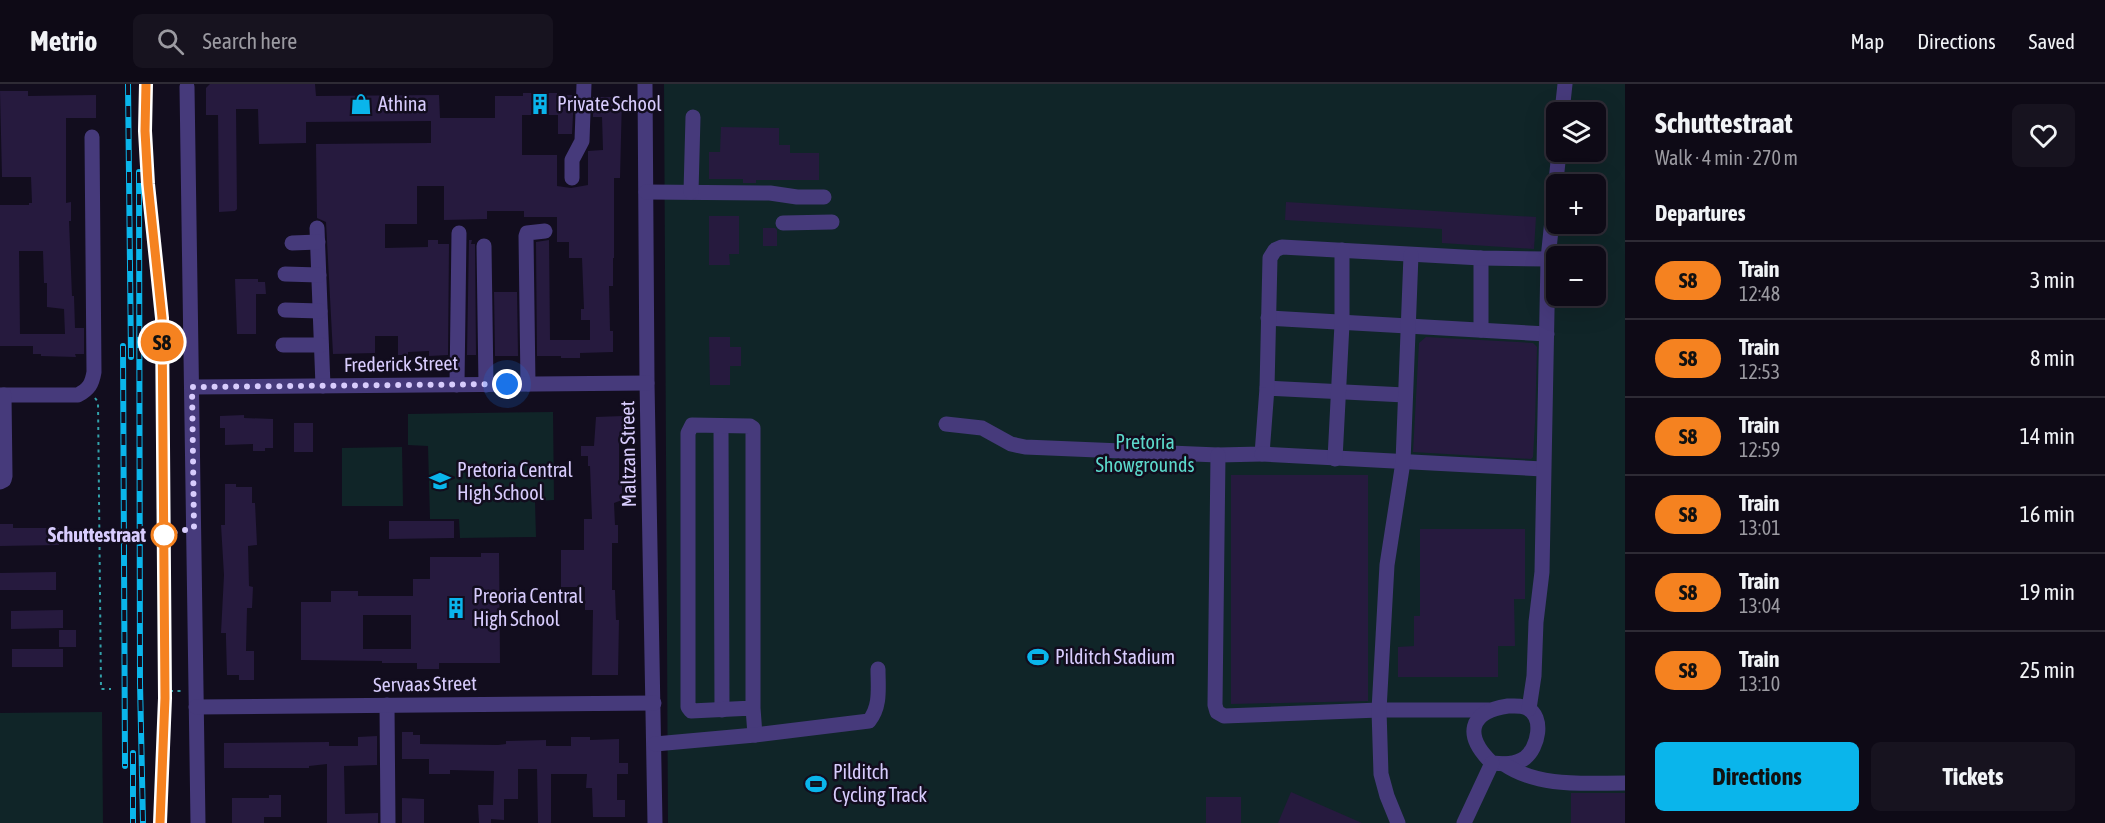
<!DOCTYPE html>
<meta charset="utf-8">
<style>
body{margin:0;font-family:"Asap Condensed",sans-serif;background:#17131f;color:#f1f3f6;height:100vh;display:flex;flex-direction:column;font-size:22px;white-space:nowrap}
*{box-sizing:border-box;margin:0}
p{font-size:20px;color:#9b9aa1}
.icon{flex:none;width:33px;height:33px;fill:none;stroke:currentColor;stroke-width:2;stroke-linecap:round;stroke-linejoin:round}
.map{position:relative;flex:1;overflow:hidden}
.sheet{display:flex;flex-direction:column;background:#0e0a16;width:480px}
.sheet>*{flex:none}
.badge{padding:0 12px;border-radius:20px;font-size:21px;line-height:39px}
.fabs{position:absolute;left:1546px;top:18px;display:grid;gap:12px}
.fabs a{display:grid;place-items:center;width:60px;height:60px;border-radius:9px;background:#0e0a16;box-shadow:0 6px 24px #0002,0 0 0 2px #2e2b35;font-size:30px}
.you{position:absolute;width:30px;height:30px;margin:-15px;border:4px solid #fff;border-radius:50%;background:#1a73e8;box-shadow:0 0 0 9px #1a73e833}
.map>.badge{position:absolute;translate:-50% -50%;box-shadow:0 0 0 3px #fff}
h2{padding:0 30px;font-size:22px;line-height:54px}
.round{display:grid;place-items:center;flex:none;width:63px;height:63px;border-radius:9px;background:#17131f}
.headline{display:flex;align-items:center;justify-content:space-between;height:102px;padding:0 30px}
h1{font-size:28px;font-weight:700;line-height:45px}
.cta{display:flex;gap:12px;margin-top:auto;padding:12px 30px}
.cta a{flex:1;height:69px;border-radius:9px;background:#0ab5eb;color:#111;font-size:24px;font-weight:700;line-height:69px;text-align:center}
.cta a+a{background:#17131f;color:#f1f3f6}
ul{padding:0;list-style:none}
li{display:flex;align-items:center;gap:18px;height:78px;padding:0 30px;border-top:2px solid #2e2b35}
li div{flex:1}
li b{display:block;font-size:22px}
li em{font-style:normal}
li .badge{min-width:66px;font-weight:700;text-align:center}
header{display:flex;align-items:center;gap:36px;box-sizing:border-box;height:84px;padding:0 30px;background:#0e0a16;border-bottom:2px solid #2e2b35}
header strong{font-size:28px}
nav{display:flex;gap:33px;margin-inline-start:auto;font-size:21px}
.search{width:420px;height:54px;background:#17131f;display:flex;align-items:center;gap:15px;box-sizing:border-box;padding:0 21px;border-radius:9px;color:#9b9aa1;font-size:22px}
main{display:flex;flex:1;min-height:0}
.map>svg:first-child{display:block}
</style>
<header>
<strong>Metrio</strong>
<div class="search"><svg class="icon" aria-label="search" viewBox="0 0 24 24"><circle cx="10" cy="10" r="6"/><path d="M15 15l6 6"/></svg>Search here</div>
<nav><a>Map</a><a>Directions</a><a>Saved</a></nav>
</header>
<main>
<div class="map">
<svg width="1625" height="739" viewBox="0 0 1625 739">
<rect width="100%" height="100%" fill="#120d1e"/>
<!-- green -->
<g fill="#102528" fill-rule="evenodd">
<path d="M664,0H1625V739H668ZM1557,28H1596V68H1557ZM1557,100H1596V140H1557ZM1557,172H1596V212H1557Z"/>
<path d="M553,328L554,416L535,417L536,453L460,454L459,435H430L428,362L408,361V330Z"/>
<path d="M402,363L403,422H342V364Z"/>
<path d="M102,628L103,739H0V629Z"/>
</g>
<!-- building -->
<g fill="#261a3e" fill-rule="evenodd">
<path d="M210,0H315L316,12L439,11L440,34H495V12H523V9H557V11H574L572,50H558V31H522V71H557V102L571,104L588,101V67L603,66L602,33H593V13H622L620,94H614V174H613V202H609L610,247H613V268L580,269V274H561V272H537L536,158L549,156L550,256H590V236H581V225H584L582,174H569V158H557V133H524V127H487V135L444,136V102H417V140H385V164L428,163V156H438V160H449L448,271L429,272V267L408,268V271H398V252H375V269L333,270L326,138L317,134L316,60L431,59V37L306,38V59L259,60L258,25H236L237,125L235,127L219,128L218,31H206V4Z"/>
<path d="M0,7H28V12L96,11V34H66V119L71,118V137H69L72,212H74L75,244H84V270H75L76,273L41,272V270H33V262H0V121H29V119H32L31,93H2ZM19,167H43L44,199H47V223L64,225L65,250H20Z"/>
<path d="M721,43L779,44V61H790V69H819V96H756V99H743V95H709V68H720Z"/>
<path d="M1286,118L1536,133L1534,165L1442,159V145L1285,136Z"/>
<path d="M709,132H739V170H729L730,181H709Z"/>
<path d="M763,144H775L777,146V162H763Z"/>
<path d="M469,156H472L471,160H475L476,271H467Z"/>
<path d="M235,195H258V198H265L266,210H256V250H237Z"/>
<path d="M494,208H517L518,272H495Z"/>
<path d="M709,253H730V263H741V282H730V301H710Z"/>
<path d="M1426,253L1533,259L1537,263L1535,339L1533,373L1531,375L1413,368L1419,259Z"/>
<path d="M244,331V334L273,335V364H265V367H253V360L225,361V344H220V332Z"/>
<path d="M623,332V351H619V401H622V416L614,419L615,441H618V459H612V506H615L616,536H619L618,591H592L593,526H585V503H561V466H584V435H592L590,382H588V372H581V362H594L596,333Z"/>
<rect x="294" y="339" width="19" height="29"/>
<path d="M1231,391H1368V617L1231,620Z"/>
<path d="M225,400H236V403H252V419H255L257,461L248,462L249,502L253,503L252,524H247L246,567H254V596H239V591H227L226,555V549H221L224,491L221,441H225Z"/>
<path d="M389,437H454V454L389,455Z"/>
<path d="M0,440H13V444H59V461L0,462Z"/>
<path d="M1420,445H1525V515H1514L1515,562H1498V593H1398V563L1414,562V532H1420Z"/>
<path d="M481,469H499L500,579H439V585H417V579H382V577L301,576V518H331V507H358V512H413V495H430V473H481ZM363,531H411V565H363Z"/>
<path d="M56,488V506H0V489Z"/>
<path d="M63,526V544L11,545V527Z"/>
<rect x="59" y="546" width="17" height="17"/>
<rect x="12" y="565" width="51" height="18"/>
<path d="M402,648H413V651H420V660L498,661L506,660V657L546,656V662H571V653H590V656L619,655V679H628V690H617V716H625V733H593L592,704H586L587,690H551V739H538L537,685H518V715H504V736L491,735V739H479L478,721H493L494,687L450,686V690H429V675H402Z"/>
<path d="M377,652V681L344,682L345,730L378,729V739H327V680L309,682V684H224V659L329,658V662H358V653Z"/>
<path d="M1291,708L1362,739H1278Z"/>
<rect x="1571" y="709" width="54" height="30"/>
<path d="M269,711H281V733H264V739H232V714H269Z"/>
<rect x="1206" y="713" width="35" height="26"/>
<path d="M402,714L424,715V739H402Z"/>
</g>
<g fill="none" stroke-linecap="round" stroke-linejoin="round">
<!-- path -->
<g stroke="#32a1aa" stroke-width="2" stroke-dasharray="3 4.5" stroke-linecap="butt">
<path d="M95,314L98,318L101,605H111"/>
<path d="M170,607H182"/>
</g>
<!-- minor -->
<g stroke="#463a7b" stroke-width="15">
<path d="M645,0L647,299L655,739"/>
<path d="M187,3L198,739"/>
<path d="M1562,28L1565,0"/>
<path d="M572,94V76L582,57L584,0"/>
<path d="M646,108L770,109L797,113H824"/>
<path d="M691,108L693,33"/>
<path d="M783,139L832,138"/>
<path d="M317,144L323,302"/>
<path d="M292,159L318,158"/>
<path d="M484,162L486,301"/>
<path d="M285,190L319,191"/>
<path d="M285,226L320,227"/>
<path d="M1268,234L1547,250"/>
<path d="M1481,246V174"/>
<path d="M283,261H321"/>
<path d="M528,300L526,152L527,149L545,147"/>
<path d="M457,301L459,149"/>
<path d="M192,303L647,299"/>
<path d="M1267,304L1405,311"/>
<path d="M0,311H78C89,305 92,300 94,288L92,53"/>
<path d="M946,340L982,344L1011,360L1025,363L1218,371L1262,370L1267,304L1270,174L1275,166L1282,163L1481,174L1548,175"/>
<path d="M721,342L722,626"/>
<path d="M1262,370L1543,385"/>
<path d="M1218,371L1215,621L1217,628L1224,632L1379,626H1489"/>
<path d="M1335,375L1342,240V166"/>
<path d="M0,398L4,396L5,392L4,311"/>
<path d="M387,621L388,739"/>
<path d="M1508,622C1514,622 1521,621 1527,624C1545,633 1538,664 1525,674C1515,681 1503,680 1492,679C1464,652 1468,628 1508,622Z"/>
<path d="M196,623L654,619"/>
<path d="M753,624L691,627L688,623V349L692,341L750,342L753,344V624L755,651"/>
<path d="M1529,625L1534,592L1536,538L1542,488L1548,175L1559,68"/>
<path d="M655,660L755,651L869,637C881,622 878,604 878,585"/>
<path d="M1504,680C1539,704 1585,699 1625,699"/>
<path d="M1398,739L1387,712L1381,690L1379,626L1387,481L1403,378L1411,171"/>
<path d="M1464,739L1492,679"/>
</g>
<defs>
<g id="rail">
<path d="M128,0L131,273"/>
<path d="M146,0L145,47L148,100L161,234L165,651L160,739"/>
<path d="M139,88L140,599L143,739"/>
<path d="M123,262L125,682"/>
<path d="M133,669V739"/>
</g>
</defs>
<!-- rail casing -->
<use href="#rail" stroke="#0ab5eb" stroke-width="6"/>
<!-- rail -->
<use href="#rail" stroke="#120d1e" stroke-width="4" stroke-dasharray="11" stroke-linecap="butt"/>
</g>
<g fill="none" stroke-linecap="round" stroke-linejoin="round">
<defs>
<path id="line" d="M146,0L145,47L148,100L162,234L165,614L160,739"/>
</defs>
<!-- line casing -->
<use href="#line" stroke="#fff" stroke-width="14"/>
<!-- line -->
<use href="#line" stroke="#f58220" stroke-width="9"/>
<!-- walk -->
<path stroke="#d8ccfd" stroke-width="6" stroke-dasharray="0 10.8" d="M164,451L194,444L192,303L507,300"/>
</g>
<!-- icons -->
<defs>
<symbol id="shop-bare" viewBox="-9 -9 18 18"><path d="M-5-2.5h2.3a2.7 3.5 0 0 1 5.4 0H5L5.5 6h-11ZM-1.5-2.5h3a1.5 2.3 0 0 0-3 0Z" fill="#0ab5eb" stroke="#120d1e" stroke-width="2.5" paint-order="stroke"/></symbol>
<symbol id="building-bare" viewBox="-9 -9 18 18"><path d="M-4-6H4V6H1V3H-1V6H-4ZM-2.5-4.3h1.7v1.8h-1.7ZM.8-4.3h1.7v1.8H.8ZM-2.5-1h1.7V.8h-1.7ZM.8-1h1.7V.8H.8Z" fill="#0ab5eb" stroke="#120d1e" stroke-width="2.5" paint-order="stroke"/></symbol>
<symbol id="school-bare" viewBox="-9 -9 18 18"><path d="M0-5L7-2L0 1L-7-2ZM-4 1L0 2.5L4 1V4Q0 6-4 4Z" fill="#0ab5eb" stroke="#120d1e" stroke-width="2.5" paint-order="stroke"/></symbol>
<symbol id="stadium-bare" viewBox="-9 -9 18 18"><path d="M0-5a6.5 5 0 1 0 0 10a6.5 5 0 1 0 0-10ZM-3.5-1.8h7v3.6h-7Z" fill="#0ab5eb" stroke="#120d1e" stroke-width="2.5" paint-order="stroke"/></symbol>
</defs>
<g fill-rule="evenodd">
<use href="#shop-bare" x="346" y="5" width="30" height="30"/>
<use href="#building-bare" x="525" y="5" width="30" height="30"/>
<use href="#school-bare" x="425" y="382" width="30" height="30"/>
<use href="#building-bare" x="441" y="509" width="30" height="30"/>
<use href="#stadium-bare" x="1023" y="558" width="30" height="30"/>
<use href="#stadium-bare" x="801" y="685" width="30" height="30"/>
</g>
<!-- markers -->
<circle fill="#fff" stroke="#f58220" stroke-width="3" cx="164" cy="451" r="12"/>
<g text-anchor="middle" stroke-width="5" stroke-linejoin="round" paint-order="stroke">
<!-- poi labels -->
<g font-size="20" fill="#d8ccfd" stroke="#120d1e" text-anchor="start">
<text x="378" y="27">Athina</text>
<text x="557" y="27">Private School</text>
<text x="457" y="393">Pretoria Central<tspan x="457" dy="23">High School</tspan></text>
<text x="473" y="519">Preoria Central<tspan x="473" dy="23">High School</tspan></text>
<text x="1055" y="580">Pilditch Stadium</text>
<text x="833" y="695">Pilditch<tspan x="833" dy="23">Cycling Track</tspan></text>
</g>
<!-- street labels -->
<g font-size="20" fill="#d8ccfd" stroke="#120d1e">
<text transform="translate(401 280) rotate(-1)" y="7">Frederick Street</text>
<text transform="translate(628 370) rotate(-91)" y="7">Maltzan Street</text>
<text transform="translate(425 600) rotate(-1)" y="7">Servaas Street</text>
</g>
<!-- park labels -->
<g font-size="20" fill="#5cd9cb" stroke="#120d1e">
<text x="1145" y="365">Pretoria<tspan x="1145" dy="23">Showgrounds</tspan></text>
</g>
<!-- stop labels -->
<g font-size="20" font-weight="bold" fill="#d8ccfd" stroke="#120d1e" text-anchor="end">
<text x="146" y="458">Schuttestraat</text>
</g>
</g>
</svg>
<div class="fabs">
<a><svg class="icon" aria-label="layers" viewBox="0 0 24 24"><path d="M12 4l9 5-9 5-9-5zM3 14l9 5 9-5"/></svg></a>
<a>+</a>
<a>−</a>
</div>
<div class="you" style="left:507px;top:300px"></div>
<b class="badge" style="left:162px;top:258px;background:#f58220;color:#111">S8</b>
</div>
<section class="sheet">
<div class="headline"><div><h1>Schuttestraat</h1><p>Walk · 4 min · 270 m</p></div><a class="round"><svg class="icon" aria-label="heart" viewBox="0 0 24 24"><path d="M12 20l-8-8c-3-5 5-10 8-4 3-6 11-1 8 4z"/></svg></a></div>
<h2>Departures</h2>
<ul>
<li><span class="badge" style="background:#f58220;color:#111">S8</span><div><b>Train</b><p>12:48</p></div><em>3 min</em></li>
<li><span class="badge" style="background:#f58220;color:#111">S8</span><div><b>Train</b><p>12:53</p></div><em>8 min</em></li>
<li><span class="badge" style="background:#f58220;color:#111">S8</span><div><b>Train</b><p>12:59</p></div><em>14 min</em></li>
<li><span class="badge" style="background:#f58220;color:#111">S8</span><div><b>Train</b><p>13:01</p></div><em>16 min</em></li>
<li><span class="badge" style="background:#f58220;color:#111">S8</span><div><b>Train</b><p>13:04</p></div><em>19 min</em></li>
<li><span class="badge" style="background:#f58220;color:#111">S8</span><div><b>Train</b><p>13:10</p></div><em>25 min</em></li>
</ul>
<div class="cta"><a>Directions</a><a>Tickets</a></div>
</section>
</main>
